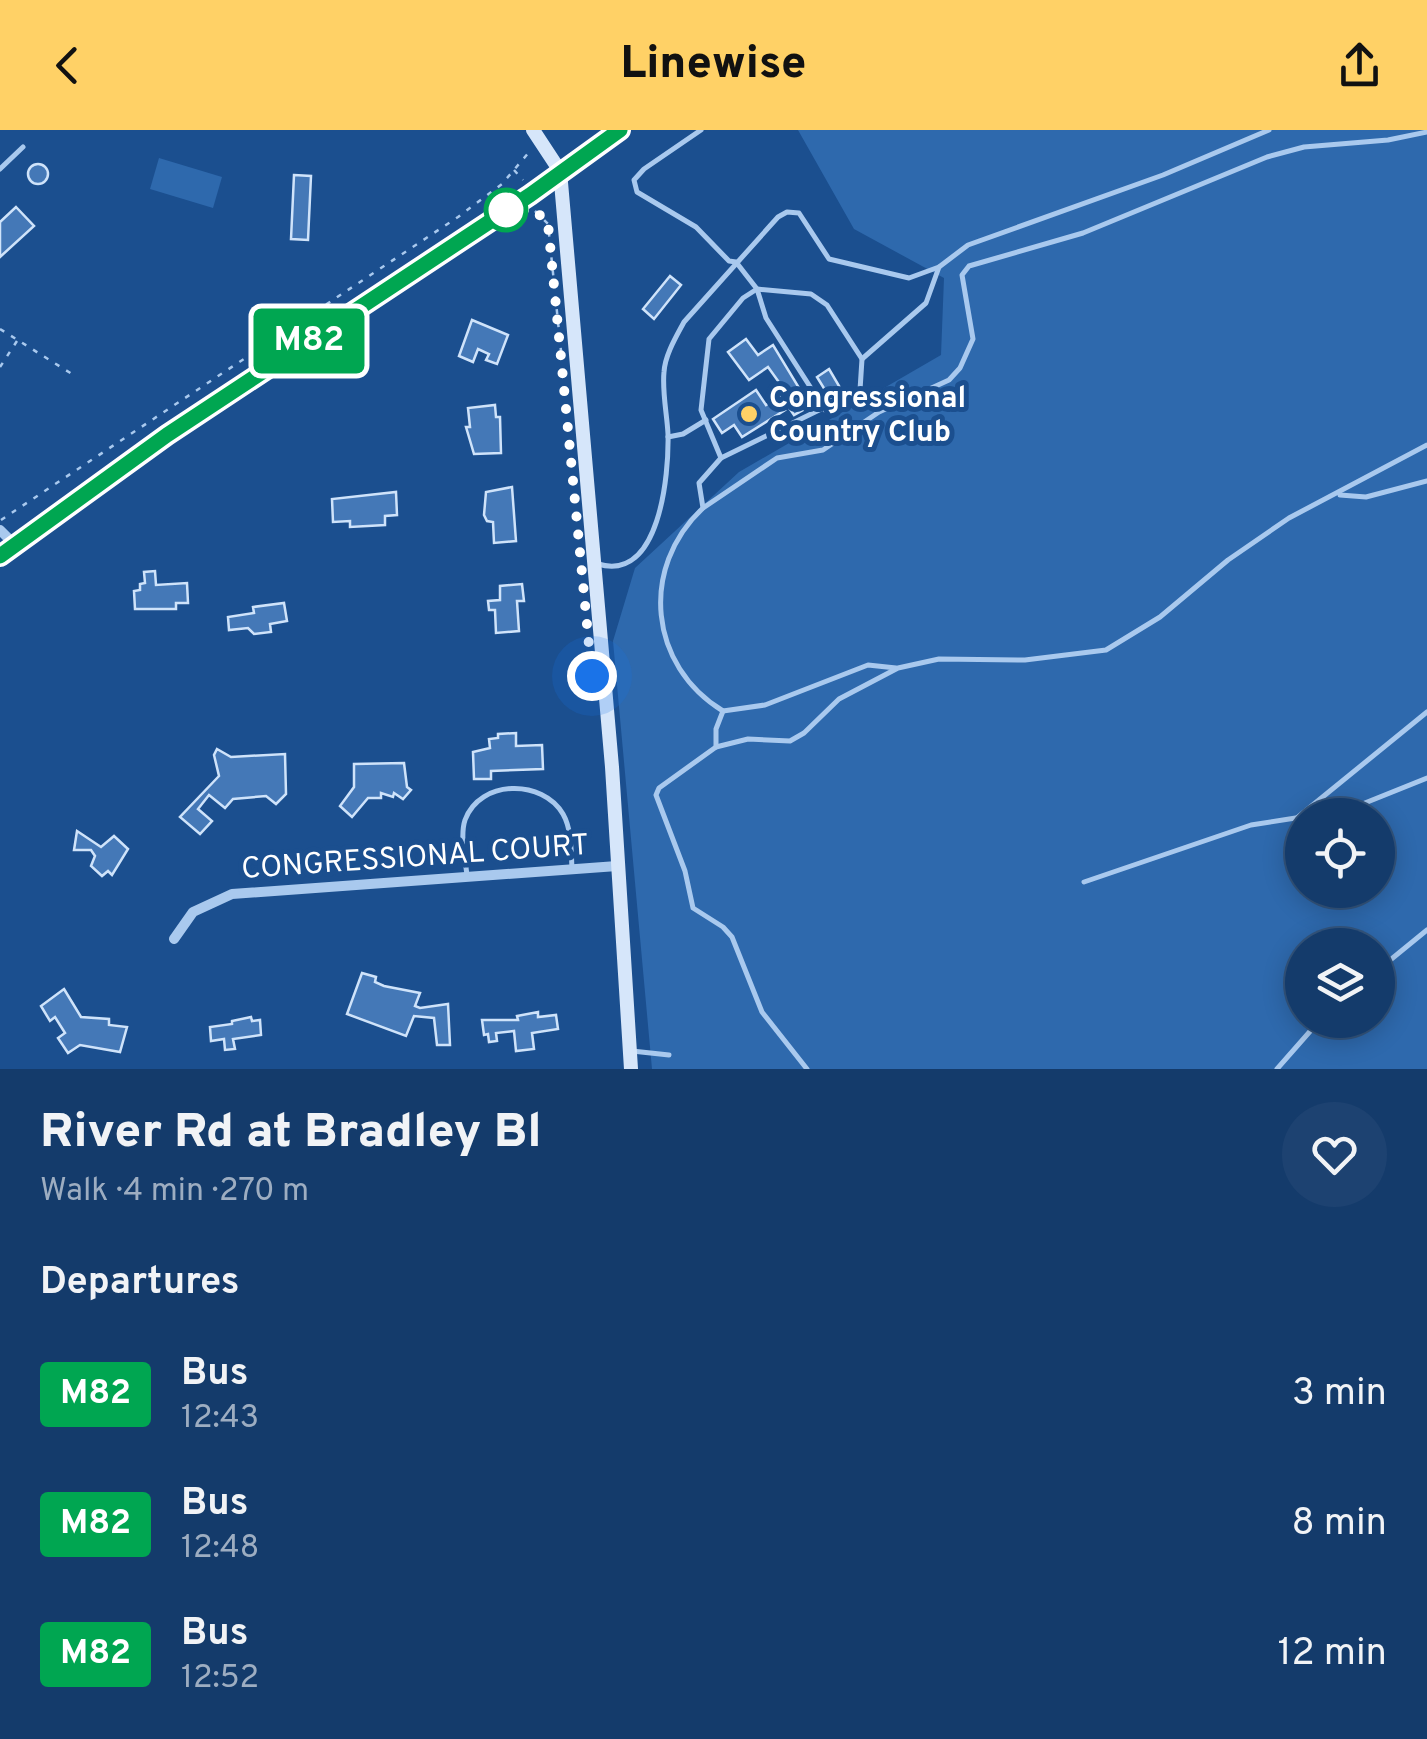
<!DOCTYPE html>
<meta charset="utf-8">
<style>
body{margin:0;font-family:Overpass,sans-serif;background:#1d4271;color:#f1f3f6;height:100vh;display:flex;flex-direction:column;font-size:38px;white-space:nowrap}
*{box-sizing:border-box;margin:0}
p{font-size:32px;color:#9dadc1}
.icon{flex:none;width:55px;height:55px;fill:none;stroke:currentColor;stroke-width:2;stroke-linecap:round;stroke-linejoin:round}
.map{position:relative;height:939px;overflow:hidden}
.panel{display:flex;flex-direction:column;background:#143b6b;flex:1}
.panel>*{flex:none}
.badge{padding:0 20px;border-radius:8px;font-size:35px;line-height:65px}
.fabs{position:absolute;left:1285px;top:668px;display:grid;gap:20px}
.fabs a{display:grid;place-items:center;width:110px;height:110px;border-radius:50%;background:#143b6b;box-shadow:0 5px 25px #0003,0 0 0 2px #33557e;font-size:50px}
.you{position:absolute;width:50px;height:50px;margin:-25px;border:8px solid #fff;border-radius:50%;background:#1a73e8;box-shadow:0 0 0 15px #1a73e833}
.map>.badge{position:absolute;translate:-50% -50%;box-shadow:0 0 0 5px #fff}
h2{padding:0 40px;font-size:38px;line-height:90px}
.round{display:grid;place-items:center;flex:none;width:105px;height:105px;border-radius:52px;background:#1d4271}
.headline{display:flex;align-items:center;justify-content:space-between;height:170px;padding:0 40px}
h1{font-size:48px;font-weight:800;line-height:75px}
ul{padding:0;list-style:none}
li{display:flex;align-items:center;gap:30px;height:130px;padding:0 40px}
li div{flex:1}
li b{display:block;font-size:38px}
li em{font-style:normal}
li .badge{min-width:110px;font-weight:700;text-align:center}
header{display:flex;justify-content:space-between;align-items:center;height:130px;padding:0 40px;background:#ffd166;color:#111;font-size:45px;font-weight:800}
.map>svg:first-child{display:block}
</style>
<header><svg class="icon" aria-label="back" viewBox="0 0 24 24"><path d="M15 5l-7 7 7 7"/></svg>Linewise<svg class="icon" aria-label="share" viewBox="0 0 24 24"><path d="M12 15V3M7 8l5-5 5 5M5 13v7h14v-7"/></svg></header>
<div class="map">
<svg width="1427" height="939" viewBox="0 0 1427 939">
<rect width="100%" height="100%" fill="#1b4f8f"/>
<!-- green -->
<g fill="#2e69ad" fill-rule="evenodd">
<path d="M798,0H1427V939H652L613,511L635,438L739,342L941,225L944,148L854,99ZM1302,685H1378V760H1302ZM1302,815H1378V890H1302Z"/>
<path d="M159,28L222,47L213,78L150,59Z"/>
</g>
<!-- building -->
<g fill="#4478b7" stroke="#cfe3fa" stroke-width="2.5">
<circle cx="38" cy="44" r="10"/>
<path d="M294,45L311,46L308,110L291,109Z"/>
<path d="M16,77L34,96L0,127V92Z"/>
<path d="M670,146L681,155L654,189L643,179Z"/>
<path d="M472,190L508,205L497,234L486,230L489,224L478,219L473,232L459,226Z"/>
<path d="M746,209L758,225L773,215L810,276L794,285L781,266L786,262L768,237L749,250L728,222Z"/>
<path d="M829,239L842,261L830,268L817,247Z"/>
<path d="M756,260L766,275L778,268L785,280L742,307L734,295L722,303L713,289Z"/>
<path d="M495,275L496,287H500L501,323L474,324L466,297H470L468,278Z"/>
<path d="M512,357L516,411L494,413L493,392L487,391L484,385L486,362Z"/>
<path d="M396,362L397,385L385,386V395L350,397V391L333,392L332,369Z"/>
<path d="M155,441L156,455L187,453L188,473H176V479H135L134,461L140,460V454L145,453L144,442Z"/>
<path d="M522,454L524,471H517L519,501L496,503L495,480H489L488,471L500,470V456Z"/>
<path d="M284,473L287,491L270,494L271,502L254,504L248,498L229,500L228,487L254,483L253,477Z"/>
<path d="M516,603V616L542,615L543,639L491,641V649H474L473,622L490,618L489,609L498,608V604Z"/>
<path d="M217,619L231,627L285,624L286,664L276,674L266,666L233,669L225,678L209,665L198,679L212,691L200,704L180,687L219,646L214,625Z"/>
<path d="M404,633L407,657L411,660L403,669L394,663L393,667L381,663V668H368L352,687L340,676L354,657V634Z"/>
<path d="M77,701L101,717L114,706L128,719L112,745L108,741L102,746L91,736L95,726L91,720H74Z"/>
<path d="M362,843L376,847L375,852L384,856L420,863L415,876L420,878L448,874L450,915H437L434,888L414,886L406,906L347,884Z"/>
<path d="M64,859L81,887L109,889V895L127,897L120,922L80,915L68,923L58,908L65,903L55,887L50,891L41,876Z"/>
<path d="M538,882V887L556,885L558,899L532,903L534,919L516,921L514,901L496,903L497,911L489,912L488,904L484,905L482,890H518L517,886Z"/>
<path d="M251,887L252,891L260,890L261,905L233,909L235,919L225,920L224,909L211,911L210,897L232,894V891Z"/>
</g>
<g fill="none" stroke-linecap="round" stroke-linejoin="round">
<!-- path -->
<g stroke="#a9c9ee" stroke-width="2.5" stroke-dasharray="5 8" stroke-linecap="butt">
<path d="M514,40L523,50"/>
<path d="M535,81L548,94L561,221"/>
<path d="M0,199L72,244"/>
<path d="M0,237L17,211"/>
<path d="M1,390L458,87L502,54L530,21"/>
</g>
<!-- service -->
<g stroke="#a9c9ee" stroke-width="5">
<path d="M701,0L644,39L634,50L637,62L696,97L729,131L736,132L757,159L766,188L825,280"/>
<path d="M0,39L23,17"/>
<path d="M757,159L811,164L827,175L862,229L860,260L721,328L701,280L709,209L743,168Z"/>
<path d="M862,229L926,173L939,137"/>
<path d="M668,307L683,304L706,290"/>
<path d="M721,328L699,353L703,378C639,438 649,536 723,581L716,599V617L659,658L656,665L685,741L693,778L723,797L732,807L762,882L807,939"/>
<path d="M1340,365L1366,367L1427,351"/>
<path d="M703,378L777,328L823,320L879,282L949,250L960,238L973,209L962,145L969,136L1083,103L1267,27L1304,17L1388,10L1427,2"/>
<path d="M598,434C660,453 669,344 668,304C667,284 662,262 664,242C665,225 676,207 684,192L778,87L787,82L799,83L829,129L909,148L939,137L968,115L1163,45L1269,0"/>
<path d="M723,581L765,575L868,535L896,538"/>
<path d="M716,617L748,609L790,611L804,603L839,569L898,538L939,529L1025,530L1106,520L1160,487L1228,430L1289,388L1427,315"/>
<path d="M1335,685L1427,648"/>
<path d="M1298,687L1427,582"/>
<path d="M467,745C465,729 460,705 465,690C480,649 543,649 563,684C572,700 571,721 572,739"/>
<path d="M1084,752L1251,695L1302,687"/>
<path d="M1378,840L1427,800"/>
<path d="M632,921L669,925"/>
<path d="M1277,939L1320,890"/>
</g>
<!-- minor -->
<g stroke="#a9c9ee" stroke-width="10">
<path d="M0,400L15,415"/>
<path d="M174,809L193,782L232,764L617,736"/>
</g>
<!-- secondary -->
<path stroke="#d6e6fa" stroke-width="14" d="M533,0L560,41L612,637L631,939"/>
<!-- primary -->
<path stroke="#f0f6ff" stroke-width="15" d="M0,426L167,305L529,65L620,0"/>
</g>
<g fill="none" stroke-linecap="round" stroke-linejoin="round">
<defs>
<path id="line" d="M0,426L167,305L530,65L620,0"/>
</defs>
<!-- line casing -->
<use href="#line" stroke="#fff" stroke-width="22"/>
<!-- line -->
<use href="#line" stroke="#00a651" stroke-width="15"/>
<!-- walk -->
<path stroke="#fff" stroke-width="10" stroke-dasharray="0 18" d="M506,80H535L548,94L592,546"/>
</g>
<!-- markers -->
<circle fill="#fff" stroke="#00a651" stroke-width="5" cx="506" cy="80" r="20"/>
<circle fill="#ffd166" stroke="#1b4f8f" stroke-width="4" cx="749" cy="284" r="10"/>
<g text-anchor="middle" stroke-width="10" stroke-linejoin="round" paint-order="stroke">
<!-- poi labels -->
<g font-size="30" font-weight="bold" fill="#fff" stroke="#1b4f8f" text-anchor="start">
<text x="769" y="277">Congressional<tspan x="769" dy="34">Country Club</tspan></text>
</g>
<!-- street labels -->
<g font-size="30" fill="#fff" stroke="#1b4f8f">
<text transform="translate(415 726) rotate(-4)" y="10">CONGRESSIONAL COURT</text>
</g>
</g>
</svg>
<div class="fabs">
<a><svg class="icon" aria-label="locate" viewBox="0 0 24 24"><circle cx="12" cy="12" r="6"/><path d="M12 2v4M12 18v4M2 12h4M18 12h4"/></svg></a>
<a><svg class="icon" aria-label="layers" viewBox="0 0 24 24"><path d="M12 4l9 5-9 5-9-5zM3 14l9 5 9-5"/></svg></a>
</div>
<div class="you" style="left:592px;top:546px"></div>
<b class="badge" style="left:309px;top:211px;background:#00a651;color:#fff">M82</b>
</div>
<section class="panel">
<div class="headline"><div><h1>River Rd at Bradley Bl</h1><p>Walk · 4 min · 270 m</p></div><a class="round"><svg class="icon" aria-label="heart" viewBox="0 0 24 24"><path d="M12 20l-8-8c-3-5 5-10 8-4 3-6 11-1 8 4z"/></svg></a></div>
<h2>Departures</h2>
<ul>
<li><span class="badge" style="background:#00a651;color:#fff">M82</span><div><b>Bus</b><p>12:43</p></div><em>3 min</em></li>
<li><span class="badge" style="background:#00a651;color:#fff">M82</span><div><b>Bus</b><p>12:48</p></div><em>8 min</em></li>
<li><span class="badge" style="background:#00a651;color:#fff">M82</span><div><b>Bus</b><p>12:52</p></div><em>12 min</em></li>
</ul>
</section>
